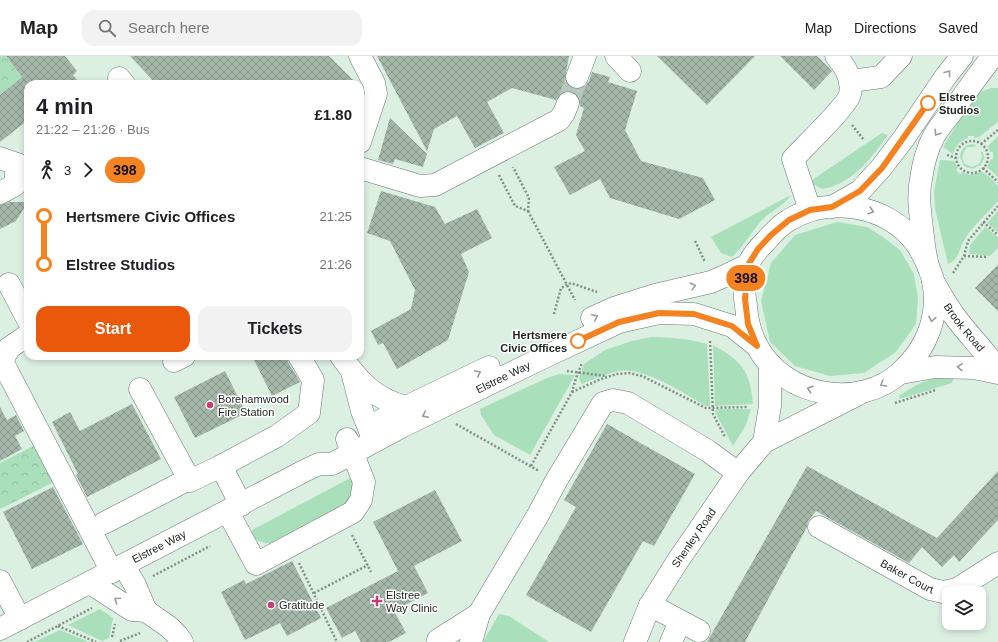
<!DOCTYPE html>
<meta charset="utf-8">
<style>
body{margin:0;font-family:Arial,sans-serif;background:#f2f2f2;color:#202124;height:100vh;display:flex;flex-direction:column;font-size:15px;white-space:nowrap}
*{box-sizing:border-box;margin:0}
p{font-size:13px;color:#757577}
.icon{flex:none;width:22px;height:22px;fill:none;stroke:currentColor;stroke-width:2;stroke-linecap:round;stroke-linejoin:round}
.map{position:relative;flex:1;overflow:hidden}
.side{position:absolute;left:24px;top:24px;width:340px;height:280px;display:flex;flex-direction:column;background:#fff;border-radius:12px;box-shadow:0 2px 6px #0003}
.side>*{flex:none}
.badge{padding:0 8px;border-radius:13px;font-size:14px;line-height:26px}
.controls{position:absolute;left:942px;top:530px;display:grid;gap:8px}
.controls a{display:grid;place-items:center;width:44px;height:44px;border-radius:8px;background:#fff;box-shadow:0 2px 6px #0003;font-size:20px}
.map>.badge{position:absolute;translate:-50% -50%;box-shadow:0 0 0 2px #fff}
.legs{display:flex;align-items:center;gap:6px;height:44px;padding:0 12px;font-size:13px}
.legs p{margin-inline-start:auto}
.summary{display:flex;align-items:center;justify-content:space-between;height:68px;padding:0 12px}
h1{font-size:22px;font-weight:800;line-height:30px}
.cta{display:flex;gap:8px;margin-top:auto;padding:8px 12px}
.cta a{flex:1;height:46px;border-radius:12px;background:#ea580c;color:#fff;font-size:16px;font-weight:800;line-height:46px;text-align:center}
.cta a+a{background:#f2f2f2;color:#202124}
ul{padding:0 12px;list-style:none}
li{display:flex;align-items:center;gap:14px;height:48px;font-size:15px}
li i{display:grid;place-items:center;width:6px;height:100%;margin:0 5px;background:currentColor}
li i::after{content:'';width:10px;height:10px;margin:-5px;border:3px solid;border-radius:50%;background:#fff}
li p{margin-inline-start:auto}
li:first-child i{background:linear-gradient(#0000 50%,currentColor 0)}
li:last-child i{background:linear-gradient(currentColor 50%,#0000 0)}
header{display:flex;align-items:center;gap:24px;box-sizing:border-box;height:56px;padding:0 20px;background:#fff;border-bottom:1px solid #e0e0e0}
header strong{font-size:19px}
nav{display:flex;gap:22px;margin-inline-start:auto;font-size:14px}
.search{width:280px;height:36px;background:#f2f2f2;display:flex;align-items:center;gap:10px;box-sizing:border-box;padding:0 14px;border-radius:12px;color:#757577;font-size:15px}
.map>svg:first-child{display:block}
</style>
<header>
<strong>Map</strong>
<div class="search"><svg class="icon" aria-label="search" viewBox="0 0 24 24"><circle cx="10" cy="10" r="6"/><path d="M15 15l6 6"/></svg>Search here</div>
<nav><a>Map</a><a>Directions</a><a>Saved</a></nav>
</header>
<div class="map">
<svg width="998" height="586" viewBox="0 0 998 586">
<defs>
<pattern id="park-crowns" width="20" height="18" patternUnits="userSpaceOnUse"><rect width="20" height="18" fill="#aadfbb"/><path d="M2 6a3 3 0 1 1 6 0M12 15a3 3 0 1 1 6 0" fill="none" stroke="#92bfa0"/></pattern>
<pattern id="building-cross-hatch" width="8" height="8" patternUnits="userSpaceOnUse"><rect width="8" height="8" fill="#a4b7a9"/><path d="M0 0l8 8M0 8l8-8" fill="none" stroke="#859489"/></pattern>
</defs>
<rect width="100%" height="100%" fill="#dcf0e2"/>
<!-- grass -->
<g fill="#aadfbb">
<path d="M991,32H998V66L979,81L974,82V80H968V82C959,85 956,90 953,98L943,91L972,43L980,36Z"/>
<path d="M882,77L888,79C871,102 852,129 822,133L809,126Z"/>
<path d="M998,80V121L987,111L991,103H993V96H990L988,90Z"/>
<path d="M972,88L976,89L975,91H968C962,96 961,102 965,108L972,111L979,108L982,101L981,96H983L984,102L981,109L972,113L964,110L960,101C961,93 964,90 972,88Z"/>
<path d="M940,104L954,105L958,112L956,114L960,118L962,116L969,119L982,116L990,121L998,130V145C987,158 968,174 962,189C958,198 957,204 948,208L935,153L934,135Z"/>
<path d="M791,139C784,150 771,155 762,164C751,176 744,190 732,201L721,197L711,181Z"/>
<path d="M998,155V176L987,167Z"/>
<path d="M837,166L867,171L883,181L900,194L914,218L918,242L916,268L896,296L864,317L830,320L795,310L770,286L761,245L771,207L795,179Z"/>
<path d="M985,171L998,181V192L990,200L969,198L970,189Z"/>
<path d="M651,281C671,281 689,283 707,288L710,350H706C685,338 644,311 620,315C607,317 594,323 582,328L579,323L584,308L605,294L632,285Z"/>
<path d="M713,289C742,305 750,315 753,348L715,350Z"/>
<path d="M559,318L575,319L530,399L494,379L481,359L480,353L547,322Z"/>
<path d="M954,320L952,327L900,343L899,340C919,326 929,322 954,320Z"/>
<path d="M718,353H751L746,369L733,390L716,358L715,355Z"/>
<path d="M354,420L352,440L344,449L278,487C267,488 260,487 251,480L252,474Z"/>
<path d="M100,553L113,562L109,582L102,585L68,569Z"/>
<path d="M499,558L509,560L549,586H483Z"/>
<path d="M60,574L89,586H34Z"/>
</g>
<!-- park -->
<g fill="url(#park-crowns)">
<path d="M0,0H6L22,21L0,39Z"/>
<path d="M35,389L54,426L0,453V407Z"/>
</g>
<!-- building -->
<g fill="url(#building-cross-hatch)">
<path d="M6,0H65L77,15L73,19L81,28L28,27V64L0,86V39L22,21Z"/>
<path d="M130,0H329L357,28H156Z"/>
<path d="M377,0H569L565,23L567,29L572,32L579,33L585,31L589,25L592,16L610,21L608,26L637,35L625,74L641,105L703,122L715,144L679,163L610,142L600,123L570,139L554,111L585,95L576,79L584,52L580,50V45L578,40L572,35H566L561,37L556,44L512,32L487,46L504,77L475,92L457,60L434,73L427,95Z"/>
<path d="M657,0H755L707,49Z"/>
<path d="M780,0H817L832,15L814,34Z"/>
<path d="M390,62L427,98L423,111L395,103L393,108L378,104Z"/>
<path d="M381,135L435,151L445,168L477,153L492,182L461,198L469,216L448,284L397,313L383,287L378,289L371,275L411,253L415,234L390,185L367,177Z"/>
<path d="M10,146H28L16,165L0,173V149Z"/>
<path d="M998,209V255L975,232Z"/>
<path d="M252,300H287L288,306L300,326L272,340Z"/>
<path d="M225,315L246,357L195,382L174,341Z"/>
<path d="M132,348L161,403L87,441L76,419L78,418L52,366L70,356L80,375Z"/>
<path d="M0,351L7,364L16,359L24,375L15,380L22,393L0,405Z"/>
<path d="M607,368L695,418L654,490L643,485L591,576L526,539L576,451L564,444Z"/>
<path d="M807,410L937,482L998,415V464L959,506L954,499L942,511L922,491L909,507L816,455L808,465L807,471L745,586H707Z"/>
<path d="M53,431L83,488L32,513L3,456Z"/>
<path d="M435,434L462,485L414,510L428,537L394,555L406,577L389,586H361L355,575L342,582L326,552L398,515L373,466Z"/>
<path d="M292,505L321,562L287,580L280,567L245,584L221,536L244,524L246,528Z"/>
</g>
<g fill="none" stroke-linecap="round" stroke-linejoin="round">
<!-- minor-tunnel -->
<path stroke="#b6c7bb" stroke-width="22" stroke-dasharray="22 11" stroke-linecap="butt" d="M568,47L577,21"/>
<defs>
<g id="minor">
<path d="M360,0L374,27L376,38L360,86"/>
<path d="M616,0L630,15"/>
<path d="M577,21L585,0"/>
<path d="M119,22L124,28"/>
<path d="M851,25L881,21L901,0"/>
<path d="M0,102L17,108"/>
<path d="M360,112L420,130L435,129L559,64L564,57L568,47"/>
<path d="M0,137L15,129L17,108"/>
<path d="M810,154L793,103C802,93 848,49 850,38C853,23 846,11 836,0"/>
<path id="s1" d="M933,225C940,237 947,250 956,262C969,280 986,295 998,315"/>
<path d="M9,228L28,264"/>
<path d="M28,279L9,292L2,305L112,516"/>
<path d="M341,300C359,326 375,343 406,351"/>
<path d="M174,305L184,300"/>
<path d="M352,316L362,355L374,385"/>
<path d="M901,317L935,311L974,312L998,317"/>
<path d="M140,333L190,425L221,410"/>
<path d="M241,449L221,410L277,380L309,357L313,324L299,300"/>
<path d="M228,456L256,508L353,456L361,444L364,426L347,383"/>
<path d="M104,467L189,423"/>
<path id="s2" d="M819,471L930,533L943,536L957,533L998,507"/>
<path d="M124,510L135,529L146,555"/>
<path d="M0,525L20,563"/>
<path d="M90,527L132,554L146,555L169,571L177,579L182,586"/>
<path d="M650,549L699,575"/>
<path d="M438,584L479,558"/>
<path d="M471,586L479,558L538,459L556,425L603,347L613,344L628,347L708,395L738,417"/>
<path d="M671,586L680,565"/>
</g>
<g id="major">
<path d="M832,151L860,135L881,112L904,82L946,20L962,0"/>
<path d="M926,205C923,199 920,193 916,187C887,149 830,139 789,164C780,169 772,178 765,186C759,192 751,201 748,209C743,221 744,238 746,250C747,264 750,277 757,290C784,341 860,355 902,315C927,292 940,259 933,225C932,218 928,212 927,206C925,198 924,189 923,181C921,162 917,142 921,123C923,109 927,93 934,80C939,71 947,62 954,53C967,35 979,17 993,0"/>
<path d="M592,262L614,252L655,239L711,226L727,219L748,209"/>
<path d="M373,369L406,351L489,311"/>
<path d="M764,386L770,350V308"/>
<path id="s3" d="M0,573L308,413L319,408H332L401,371L536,305L619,266L659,257L694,258L732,270L757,290"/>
<path id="s4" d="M635,586L650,549L677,506L738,417L764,386L857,339"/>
</g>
</defs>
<!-- minor casing -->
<use href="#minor" stroke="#68796d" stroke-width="23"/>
<!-- major casing -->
<use href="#major" stroke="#68796d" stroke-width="23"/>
<!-- path -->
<g stroke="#818f85" stroke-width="2.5" stroke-dasharray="2 2" stroke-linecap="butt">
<path d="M852,69L864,84"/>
<circle cx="972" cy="101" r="16"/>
<path d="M981,88L998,74"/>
<path d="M947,99L956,102"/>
<path d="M983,112L998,126"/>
<path d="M499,119L515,150L528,155L529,142L513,111"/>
<path d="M528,155L575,244"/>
<path d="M983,166L998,179"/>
<path d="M695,185L705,206"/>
<path d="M964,200L988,201"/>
<path d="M953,217L964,200L968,185L998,150"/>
<path d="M554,258L561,232L571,227L597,236"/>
<path d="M710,285L713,358L725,381"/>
<path d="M567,315L607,320"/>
<path d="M572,336L601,323L617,318L629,317L642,320L706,352L748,351"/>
<path d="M895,347L936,334"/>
<path d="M456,368L539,415"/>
<path d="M531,410L572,336L576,322L582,307"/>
<path d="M352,479L371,516"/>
<path d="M299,507L337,586"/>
<path d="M153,520L210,490"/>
<path d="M314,537L368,509"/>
<path d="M58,570L96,586"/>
<path d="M112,581L115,568"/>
<path d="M120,585L140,577"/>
<path d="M27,586L92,552"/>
</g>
<!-- minor -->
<use href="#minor" stroke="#fff" stroke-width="22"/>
<!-- major -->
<use href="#major" stroke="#fff" stroke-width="22"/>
</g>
<!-- one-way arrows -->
<defs><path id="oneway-chevron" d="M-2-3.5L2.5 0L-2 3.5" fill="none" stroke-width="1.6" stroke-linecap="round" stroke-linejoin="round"/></defs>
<g stroke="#999c9a">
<use href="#oneway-chevron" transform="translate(948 17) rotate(-53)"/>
<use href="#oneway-chevron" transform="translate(937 77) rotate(124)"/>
<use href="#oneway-chevron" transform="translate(871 155) rotate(17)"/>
<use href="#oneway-chevron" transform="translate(693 230) rotate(-14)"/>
<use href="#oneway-chevron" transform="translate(595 261) rotate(-26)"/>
<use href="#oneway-chevron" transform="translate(932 263) rotate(101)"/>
<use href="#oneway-chevron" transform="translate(960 311) rotate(-178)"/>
<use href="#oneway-chevron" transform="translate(478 317) rotate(-25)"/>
<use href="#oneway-chevron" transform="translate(883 328) rotate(149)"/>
<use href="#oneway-chevron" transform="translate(810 333) rotate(-162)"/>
<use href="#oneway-chevron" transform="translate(425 359) rotate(154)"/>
<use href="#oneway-chevron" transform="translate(117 544) rotate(-145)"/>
</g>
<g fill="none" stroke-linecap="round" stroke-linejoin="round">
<defs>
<path id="line-1" d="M578,285L619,266L659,257L694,258L732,270L757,290L748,268L745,243L748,209L758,193L771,179L789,164L810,154L832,151L860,135L882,112L928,47"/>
</defs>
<!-- line-1 casing -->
<use href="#line-1" stroke="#fff" stroke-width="9"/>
<!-- line-1 -->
<use href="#line-1" stroke="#f58220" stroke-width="6"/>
</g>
<!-- markers -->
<g fill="#fff" stroke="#f58220" stroke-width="2">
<circle cx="928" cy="47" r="7"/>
<circle cx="578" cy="285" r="7"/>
</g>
<g fill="#c73d77" stroke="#fff" stroke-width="1.5">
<circle cx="210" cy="349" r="4"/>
<path d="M375 539h4v4h4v4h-4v4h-4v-4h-4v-4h4z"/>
<circle cx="271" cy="549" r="4"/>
</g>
<g text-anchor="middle" stroke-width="3" stroke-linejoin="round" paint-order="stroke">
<!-- stop labels -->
<g font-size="11" font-weight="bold" fill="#1c231e" stroke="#fff" text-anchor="start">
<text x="939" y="45">Elstree<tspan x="939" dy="13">Studios</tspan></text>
<text x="567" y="283" text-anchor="end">Hertsmere<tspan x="567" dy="13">Civic Offices</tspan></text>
</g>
<!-- street labels -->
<g font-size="11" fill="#1c231e" stroke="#fff">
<text dy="4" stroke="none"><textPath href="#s1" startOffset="56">Brook Road</textPath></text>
<text dy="4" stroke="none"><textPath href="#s3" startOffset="564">Elstree Way</textPath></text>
<text dy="4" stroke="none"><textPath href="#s4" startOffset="120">Shenley Road</textPath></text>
<text dy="4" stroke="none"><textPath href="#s3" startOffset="179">Elstree Way</textPath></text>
<text dy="4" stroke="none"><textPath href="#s2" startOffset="101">Baker Court</textPath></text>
</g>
<!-- poi labels -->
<g font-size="11" fill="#1c231e" stroke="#fff" text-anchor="start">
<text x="218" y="347">Borehamwood<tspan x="218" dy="13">Fire Station</tspan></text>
<text x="386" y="543">Elstree<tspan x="386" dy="13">Way Clinic</tspan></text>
<text x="279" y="553">Gratitude</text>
</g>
</g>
</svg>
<div class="controls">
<a><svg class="icon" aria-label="layers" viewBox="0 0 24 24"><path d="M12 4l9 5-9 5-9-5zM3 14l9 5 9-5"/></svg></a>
</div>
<b class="badge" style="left:746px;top:222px;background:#f58220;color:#111">398</b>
<section class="side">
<div class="summary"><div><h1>4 min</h1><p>21:22 – 21:26 · Bus</p></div><b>£1.80</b></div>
<div class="legs"><svg class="icon" aria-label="walk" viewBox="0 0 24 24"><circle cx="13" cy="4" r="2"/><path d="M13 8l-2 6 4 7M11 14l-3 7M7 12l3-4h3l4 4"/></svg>3<svg class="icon" aria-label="forward" viewBox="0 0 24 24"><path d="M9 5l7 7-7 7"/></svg><b class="badge" style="background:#f58220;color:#111">398</b></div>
<ul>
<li><i style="color:#f58220"></i><b>Hertsmere Civic Offices</b><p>21:25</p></li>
<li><i style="color:#f58220"></i><b>Elstree Studios</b><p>21:26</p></li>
</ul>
<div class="cta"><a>Start</a><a>Tickets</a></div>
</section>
</div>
